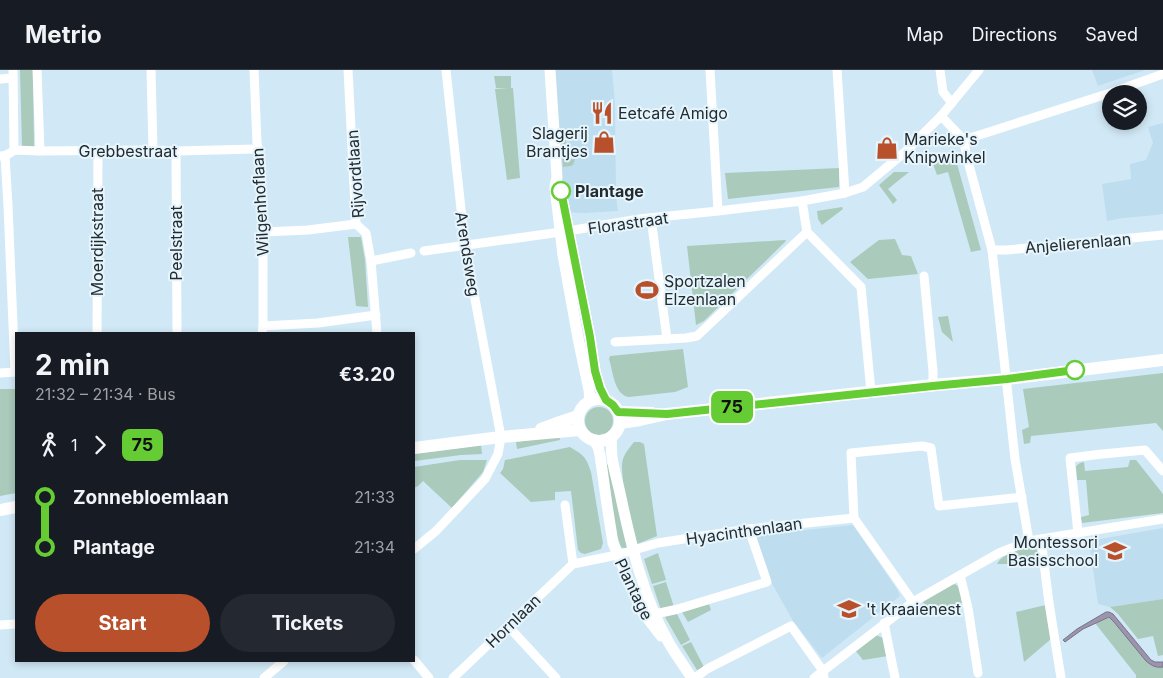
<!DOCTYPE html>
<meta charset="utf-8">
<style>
body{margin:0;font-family:Inter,sans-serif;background:#242831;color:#f1f3f6;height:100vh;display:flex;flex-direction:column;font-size:19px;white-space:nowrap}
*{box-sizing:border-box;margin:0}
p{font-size:16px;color:#9ea1a6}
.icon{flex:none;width:28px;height:28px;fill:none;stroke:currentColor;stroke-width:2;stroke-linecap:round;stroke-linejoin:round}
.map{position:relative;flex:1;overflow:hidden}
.panel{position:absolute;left:15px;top:262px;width:400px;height:330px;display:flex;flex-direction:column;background:#171b24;border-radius:0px;box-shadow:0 2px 8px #0003}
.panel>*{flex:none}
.badge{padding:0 10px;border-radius:8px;font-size:18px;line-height:32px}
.fabs{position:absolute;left:1102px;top:15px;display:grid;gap:10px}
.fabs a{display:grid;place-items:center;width:45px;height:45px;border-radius:50%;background:#171b24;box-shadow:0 2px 8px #0003;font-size:25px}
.map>.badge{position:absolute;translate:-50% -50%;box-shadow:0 0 0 2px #fff}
.legs{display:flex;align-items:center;gap:8px;height:55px;padding:0 20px;font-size:16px}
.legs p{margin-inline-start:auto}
.head{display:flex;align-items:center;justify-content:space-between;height:85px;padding:0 20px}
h1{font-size:28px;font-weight:700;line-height:38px}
.primary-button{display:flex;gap:10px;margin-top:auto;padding:10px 20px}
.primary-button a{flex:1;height:58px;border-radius:30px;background:#b8502b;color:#fff;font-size:20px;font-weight:700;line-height:58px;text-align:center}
.primary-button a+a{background:#242831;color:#f1f3f6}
ul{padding:0 20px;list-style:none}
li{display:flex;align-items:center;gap:18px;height:50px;font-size:19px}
li i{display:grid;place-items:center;width:8px;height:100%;margin:0 6px;background:currentColor}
li i::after{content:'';width:12px;height:12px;margin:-6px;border:4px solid;border-radius:50%;background:#171b24}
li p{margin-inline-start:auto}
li:first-child i{background:linear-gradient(#0000 50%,currentColor 0)}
li:last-child i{background:linear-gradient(currentColor 50%,#0000 0)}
header{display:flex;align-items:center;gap:30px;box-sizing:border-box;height:70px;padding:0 25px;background:#171b24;border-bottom:1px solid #363941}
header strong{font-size:24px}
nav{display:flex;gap:28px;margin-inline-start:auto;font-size:18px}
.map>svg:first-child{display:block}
</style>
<header>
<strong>Metrio</strong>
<nav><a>Map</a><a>Directions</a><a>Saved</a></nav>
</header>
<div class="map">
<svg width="1163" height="608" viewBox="0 0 1163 608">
<rect width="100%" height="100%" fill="#d1e9f6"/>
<!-- built -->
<g fill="#beddee">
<path d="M550,0H612L615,34L616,127L618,141L585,143L558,142Z"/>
<path d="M1092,0H1145L1098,16Z"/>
<path d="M1163,53V144L1156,145L1123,148L1107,151L1102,114L1131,109L1130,94L1146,90L1153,73L1148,57Z"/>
<path d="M853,455L897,519L900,526L822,588L793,551L770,510L756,468L758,465Z"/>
<path d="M1163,458V529L1110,537L1098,534L1089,471Z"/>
</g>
<!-- green -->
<g fill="#aacabb">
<path d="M20,0H33L34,77L22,76Z"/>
<path d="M494,6H511V18H513L520,108L507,110L495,19L508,18H496Z"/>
<path d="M565,62L567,90L575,89L573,95L570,96L563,97L560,63Z"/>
<path d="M954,83L981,180L971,182L948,102L937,105L932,91Z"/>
<path d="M839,98V117L728,129L725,103Z"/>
<path d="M894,102H909L888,119L897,130L893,134L879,115Z"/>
<path d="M842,137L843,139L822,155L818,149L817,141Z"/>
<path d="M348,167H361L365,190L368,237L356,236Z"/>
<path d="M895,169L902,185L911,186L918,204L868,209L850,192L879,170Z"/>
<path d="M785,170L786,171L704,251L696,255L687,176Z"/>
<path d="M948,246L953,272L942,262L938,247Z"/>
<path d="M683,279L688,317L675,322L629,327C614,325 613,301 609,289L610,286Z"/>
<path d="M1163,303V361L1156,353L1031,366L1030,373L1024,374L1022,360L1029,357L1023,319Z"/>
<path d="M0,319H16V423L0,426Z"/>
<circle cx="599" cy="351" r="14"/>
<path d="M559,366L560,370L517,379L516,372Z"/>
<path d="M634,372H640L644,374L657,466L637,474C633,456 618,405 623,389C625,383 630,377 634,372Z"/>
<path d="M481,375L482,384L461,385L414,391V384Z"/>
<path d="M570,377C583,385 586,386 591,402L603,473L601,479L585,484L581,483L578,480L571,421L555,422V430L531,432L500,403L503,399L505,390Z"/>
<path d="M460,390H487L483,402L452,438L423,411L418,416L414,418V397Z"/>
<path d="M1130,390H1136L1163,424V443L1082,453L1081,447L1089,445L1086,410H1077L1076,396L1080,393L1084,392L1085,401L1128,397Z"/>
<path d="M610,394L628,476L626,479L621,477L612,451L606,395Z"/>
<path d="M1029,476L1033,477L1037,480L1038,491L1013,494H997C1002,484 1018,480 1029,476Z"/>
<path d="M658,483L666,510L652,514L644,489Z"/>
<path d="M666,512L674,537L661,540L653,516Z"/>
<path d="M955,514C962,518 961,526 962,533L928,540L923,532L952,515Z"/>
<path d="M1163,529V585L1158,586L1153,566L1138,569L1118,544L1110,537Z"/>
<path d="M709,534L711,540L688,552L682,542Z"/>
<path d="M1046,535L1051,569L1024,592L1016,542Z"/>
<path d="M677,544L690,570L681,575L665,547Z"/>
<path d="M1107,547L1110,548L1114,552L1147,591C1152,596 1156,597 1163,597V608H1136V605L1095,553Z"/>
<path d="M876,565L885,569L888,586L863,590L855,580Z"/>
<path d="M691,572L704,597L697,600L682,576Z"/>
</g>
<!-- water -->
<path fill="#9c94af" stroke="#777489" d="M1106,542H1109L1113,544L1151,590L1155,592H1163V597C1156,598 1152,596 1146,591L1114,552L1109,547L1083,559L1065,572L1063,570L1077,559Z"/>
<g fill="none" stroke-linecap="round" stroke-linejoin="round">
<!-- minor -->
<g stroke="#fff" stroke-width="9">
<path d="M13,0L14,80"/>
<path d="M37,0L40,81"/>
<path d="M151,0L153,80"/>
<path d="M254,0L257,73L261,95L263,162V256L262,264"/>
<path d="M348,0L356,154L366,163L371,191L377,264"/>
<path d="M710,0L718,141"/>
<path d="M837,0L845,123"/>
<path d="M940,0L943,22L952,33"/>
<path d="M0,9L13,8"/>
<path d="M941,46L964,70L966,84L992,180L1015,389L1029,471"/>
<path d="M964,70L1110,23L1163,4"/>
<path d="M176,81L177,264"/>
<path d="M0,86C6,86 10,84 14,80L40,81L153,80L176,81L258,79"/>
<path d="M5,86L8,136L15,302"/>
<path d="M802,131L807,162"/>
<path d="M651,148L667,269"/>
<path d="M263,162L308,160L356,154"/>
<path d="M807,162L861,217L871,322"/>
<path d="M992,180H1007L1163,165"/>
<path d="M424,181L568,161L639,149L718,141L802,131L845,123L863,117L905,82L941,46L979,0"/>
<path d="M371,191L411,183"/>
<path d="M924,206L933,301V315"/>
<path d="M263,256L318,253L376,245"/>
<path d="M97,264L98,80"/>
<path d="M615,272L686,268L697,266L807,162"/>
<path d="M0,303L16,302"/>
<path d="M565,435L573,494"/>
<path d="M1078,463L1070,388L1102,384L1145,380L1163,401"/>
<path d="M1041,469L1049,533L1061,608"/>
<path d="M414,479L436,461L485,409L498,384L501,367L465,176L446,0"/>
<path d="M960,505L968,538L978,603"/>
<path d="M913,532L854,448L851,383L922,376L931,378L939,436L1022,427"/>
<path d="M650,545L678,539L767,512L749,459"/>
<path d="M884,553L895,608"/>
<path d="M0,555L16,554"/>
<path d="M508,556L556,608"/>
<path d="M414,590L429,608"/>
<path d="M264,608L284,591"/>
<path d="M453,608L573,494L617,485L658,473L696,467L749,459L854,448"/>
<path d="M695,608L707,599L791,556L823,601L824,608"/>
<path d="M814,608L913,532L999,483L1029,471L1163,449"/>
</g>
<!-- tertiary -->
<g stroke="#fff" stroke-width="11">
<path d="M550,0L557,107L555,117L563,185L578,268L589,320L590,331"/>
<path d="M567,154L590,267L595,301L600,318L605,330"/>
<path d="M612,366C609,385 616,405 620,423C631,475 643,527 669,573C676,585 684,596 692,608"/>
<path d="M594,370L598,377L600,385L607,435L613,473L641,540L661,566"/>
</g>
<!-- secondary -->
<g stroke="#fff" stroke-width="12">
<circle cx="599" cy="350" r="21"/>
<path d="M618,342L652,343"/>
<path d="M620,353L640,350L667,344L933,315L1007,309L1163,290"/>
<path d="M541,359L560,352L578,346"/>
<path d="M414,378L501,367L580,360"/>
<path d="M0,440L16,437"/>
</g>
</g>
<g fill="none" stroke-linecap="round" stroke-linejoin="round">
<defs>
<path id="line-1" d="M561,121L590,267L595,301L600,318L606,330L613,335L618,342L667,344L933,316L1007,309L1075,300"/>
</defs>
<!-- line-1 casing -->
<use href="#line-1" stroke="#fff" stroke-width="11"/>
<!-- line-1 -->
<use href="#line-1" stroke="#6c3" stroke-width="8"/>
</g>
<!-- icons -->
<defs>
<symbol id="restaurant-bare" viewBox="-9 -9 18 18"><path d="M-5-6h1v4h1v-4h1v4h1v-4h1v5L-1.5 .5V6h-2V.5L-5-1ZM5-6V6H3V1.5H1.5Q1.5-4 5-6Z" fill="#b8502b" stroke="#e6f4fc" stroke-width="2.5" paint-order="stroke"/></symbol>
<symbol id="shop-bare" viewBox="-9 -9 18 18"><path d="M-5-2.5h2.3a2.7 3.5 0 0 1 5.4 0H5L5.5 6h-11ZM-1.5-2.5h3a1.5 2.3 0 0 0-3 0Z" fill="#b8502b" stroke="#e6f4fc" stroke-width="2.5" paint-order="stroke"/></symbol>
<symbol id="stadium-bare" viewBox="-9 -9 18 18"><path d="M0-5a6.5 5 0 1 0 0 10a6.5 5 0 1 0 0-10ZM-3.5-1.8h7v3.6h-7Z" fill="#b8502b" stroke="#e6f4fc" stroke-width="2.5" paint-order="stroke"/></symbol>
<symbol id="school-bare" viewBox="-9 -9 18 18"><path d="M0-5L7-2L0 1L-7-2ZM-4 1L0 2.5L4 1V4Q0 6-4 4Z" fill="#b8502b" stroke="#e6f4fc" stroke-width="2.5" paint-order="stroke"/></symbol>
</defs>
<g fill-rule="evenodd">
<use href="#restaurant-bare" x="586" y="27" width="32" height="32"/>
<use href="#shop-bare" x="588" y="56" width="32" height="32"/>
<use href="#shop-bare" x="871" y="62" width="32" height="32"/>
<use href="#stadium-bare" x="631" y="204" width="32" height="32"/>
<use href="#school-bare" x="1099" y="465" width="32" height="32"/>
<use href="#school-bare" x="833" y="523" width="32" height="32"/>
</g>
<!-- markers -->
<g fill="#fff" stroke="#6c3" stroke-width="2.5">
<circle cx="561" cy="121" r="9"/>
<circle cx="1075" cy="300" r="9"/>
</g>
<g text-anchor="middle" stroke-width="4" stroke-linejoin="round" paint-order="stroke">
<!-- poi labels -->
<g font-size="16" fill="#222b30" stroke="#e6f4fc" text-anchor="start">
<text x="618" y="49">Eetcafé Amigo</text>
<text x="588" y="69" text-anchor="end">Slagerij<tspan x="588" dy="18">Brantjes</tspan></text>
<text x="904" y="75">Marieke's<tspan x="904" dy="18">Knipwinkel</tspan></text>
<text x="664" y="217">Sportzalen<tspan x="664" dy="18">Elzenlaan</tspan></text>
<text x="1098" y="478" text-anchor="end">Montessori<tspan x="1098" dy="18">Basisschool</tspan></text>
<text x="866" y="545">'t Kraaienest</text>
</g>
<!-- street labels -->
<g font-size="16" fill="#222b30" stroke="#e6f4fc">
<text x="128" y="87">Grebbestraat</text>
<text transform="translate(355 104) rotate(-94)" y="6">Rijvordtlaan</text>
<text transform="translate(260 132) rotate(-93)" y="6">Wilgenhoflaan</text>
<text transform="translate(628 153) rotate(-8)" y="6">Florastraat</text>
<text transform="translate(97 172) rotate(-90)" y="6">Moerdijkstraat</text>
<text transform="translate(176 173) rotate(-90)" y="6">Peelstraat</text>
<text transform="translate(1078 173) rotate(-5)" y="6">Anjelierenlaan</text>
<text transform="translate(468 184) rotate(81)" y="6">Arendsweg</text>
<text transform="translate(744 461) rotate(-8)" y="6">Hyacinthenlaan</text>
<text transform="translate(634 519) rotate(64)" y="6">Plantage</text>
<text transform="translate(513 551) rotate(-44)" y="6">Hornlaan</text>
</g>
<!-- stop labels -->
<g font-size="16" font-weight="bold" fill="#222b30" stroke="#e6f4fc" text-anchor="start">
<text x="575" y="127">Plantage</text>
</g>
</g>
</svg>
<div class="fabs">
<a><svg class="icon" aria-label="layers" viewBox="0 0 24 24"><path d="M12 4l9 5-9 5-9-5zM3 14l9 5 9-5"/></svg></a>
</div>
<b class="badge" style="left:732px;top:337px;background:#6c3;color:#111">75</b>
<section class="panel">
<div class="head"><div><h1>2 min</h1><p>21:32 – 21:34 · Bus</p></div><b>€3.20</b></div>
<div class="legs"><svg class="icon" aria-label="walk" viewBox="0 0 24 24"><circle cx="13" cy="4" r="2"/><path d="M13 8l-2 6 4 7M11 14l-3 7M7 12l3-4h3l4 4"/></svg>1<svg class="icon" aria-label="forward" viewBox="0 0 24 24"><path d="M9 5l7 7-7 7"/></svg><b class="badge" style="background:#6c3;color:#111">75</b></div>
<ul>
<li><i style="color:#6c3"></i><b>Zonnebloemlaan</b><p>21:33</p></li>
<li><i style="color:#6c3"></i><b>Plantage</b><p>21:34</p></li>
</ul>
<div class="primary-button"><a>Start</a><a>Tickets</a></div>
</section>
</div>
